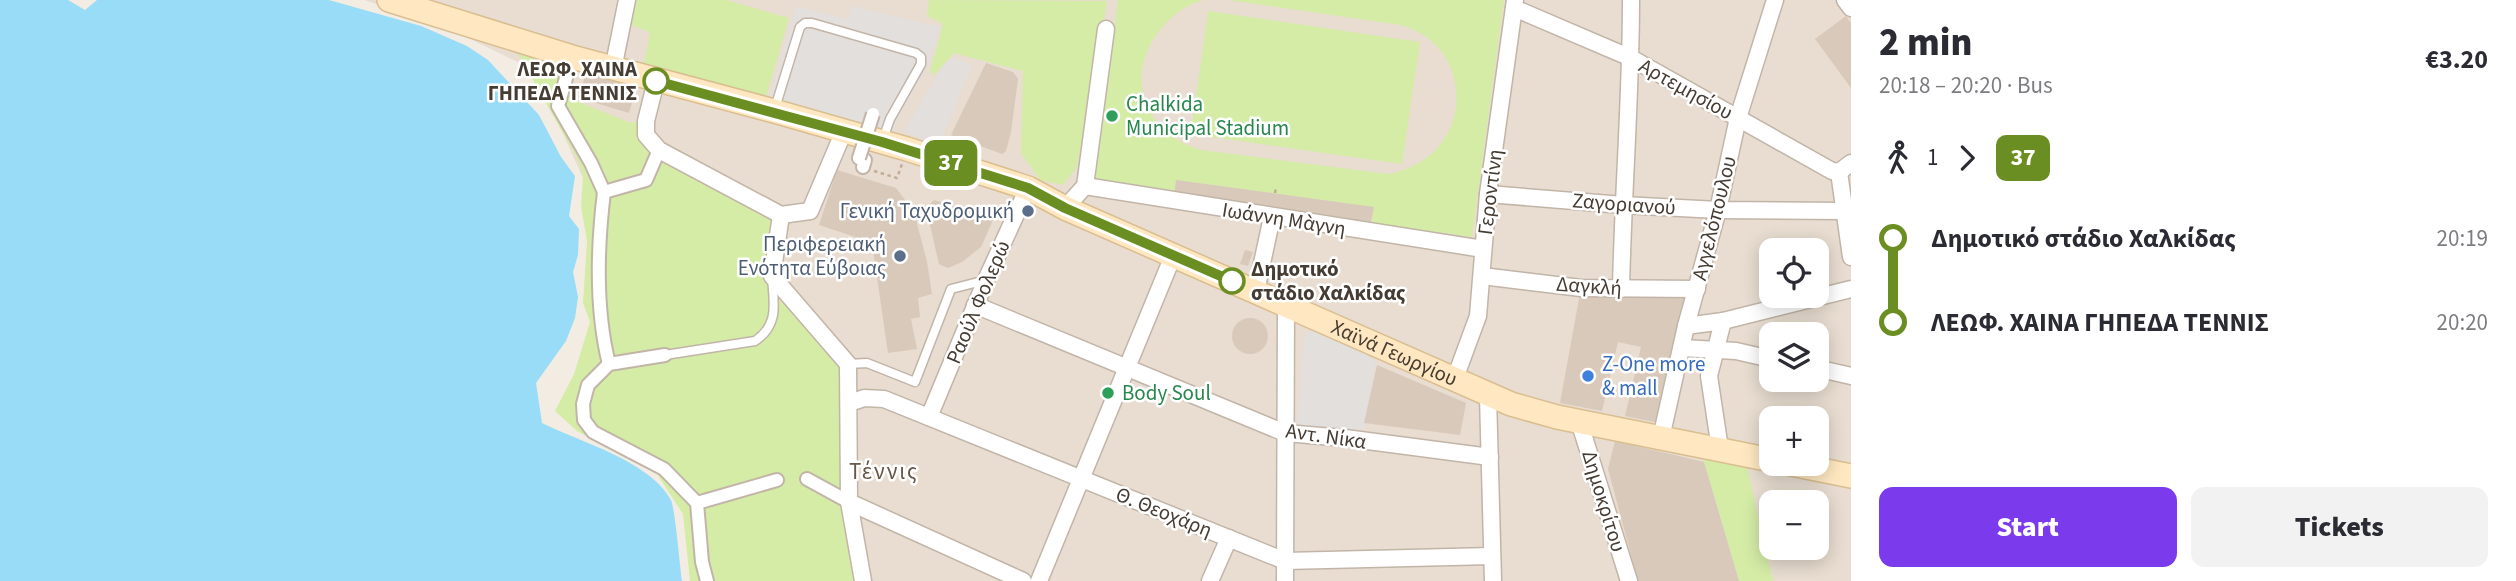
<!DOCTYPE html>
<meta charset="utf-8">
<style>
body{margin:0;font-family:"Source Sans 3",sans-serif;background:#f2f2f3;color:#2b2b33;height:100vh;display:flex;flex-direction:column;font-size:26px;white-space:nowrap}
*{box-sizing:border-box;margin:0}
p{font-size:23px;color:#7c7c81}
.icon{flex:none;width:38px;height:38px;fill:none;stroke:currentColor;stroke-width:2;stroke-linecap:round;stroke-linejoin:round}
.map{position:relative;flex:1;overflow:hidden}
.details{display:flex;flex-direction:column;background:#fff;width:665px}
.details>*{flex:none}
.badge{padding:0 14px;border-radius:10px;font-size:24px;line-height:46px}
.buttons{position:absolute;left:1759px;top:238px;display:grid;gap:14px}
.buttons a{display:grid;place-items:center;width:70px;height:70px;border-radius:14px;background:#fff;box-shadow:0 4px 18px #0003;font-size:35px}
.map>.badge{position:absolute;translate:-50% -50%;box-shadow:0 0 0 4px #fff}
.legs{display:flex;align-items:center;gap:10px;height:77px;padding:0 28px;font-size:23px}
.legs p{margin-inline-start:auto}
.head{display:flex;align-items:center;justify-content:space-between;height:119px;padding:0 28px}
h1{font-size:38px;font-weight:800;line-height:52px}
.button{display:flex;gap:14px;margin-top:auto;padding:14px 28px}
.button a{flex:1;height:80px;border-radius:14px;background:#7c3aed;color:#fff;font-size:28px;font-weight:800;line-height:80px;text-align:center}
.button a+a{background:#f2f2f3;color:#2b2b33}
ul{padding:0 28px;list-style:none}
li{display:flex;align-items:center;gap:24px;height:84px;font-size:26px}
li i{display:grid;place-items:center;width:10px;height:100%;margin:0 9px;background:currentColor}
li i::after{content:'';width:18px;height:18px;margin:-9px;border:5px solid;border-radius:50%;background:#fff}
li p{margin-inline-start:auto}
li:first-child i{background:linear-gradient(#0000 50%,currentColor 0)}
li:last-child i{background:linear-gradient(currentColor 50%,#0000 0)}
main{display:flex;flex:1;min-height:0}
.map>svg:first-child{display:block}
</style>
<main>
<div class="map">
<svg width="1851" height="581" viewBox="0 0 1851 581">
<rect width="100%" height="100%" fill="#f3ece3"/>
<!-- residential -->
<path fill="#e8ddd0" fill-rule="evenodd" d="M364,0H1851V581H723L660,349L541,85L520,63L445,27ZM1771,250H1816V296H1771ZM1771,334H1816V380H1771ZM1771,418H1816V464H1771ZM1771,502H1816V548H1771Z"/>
<!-- green -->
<g fill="#d5eca7" fill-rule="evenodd">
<path d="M633,0H727L789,18L766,97L644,64L650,32L628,24Z"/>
<path d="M929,0L1107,1L1077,167L1063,185L1040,180L1021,153L1023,71L954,53L934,75L930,71L943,24L927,16Z"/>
<path d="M1118,0H1204C1190,3 1178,11 1168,21C1121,68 1139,133 1202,150L1388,174C1475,159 1479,47 1401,25L1229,0H1504L1472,237L1093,185ZM1176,180L1373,207L1372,222L1174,195Z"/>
<path d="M1208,11L1420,42L1402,164L1191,134Z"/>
<path d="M512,43L557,57L574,100L631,123L643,120L642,133L777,218L769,276L844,366L859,581H690L683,514L657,474L577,431L555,411L574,374L590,322L583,303L587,241L581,207L583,176L578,160Z"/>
<path d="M1699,445L1744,454L1773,581H1739Z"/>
</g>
<!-- parking -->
<g fill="#e3dfdc">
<path d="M796,6L848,19L851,6L940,27L929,64L895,125V137L769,98Z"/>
<path d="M953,57L972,65L941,140L922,139L904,131L944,65Z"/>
<path d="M1312,329L1361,350L1376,362L1363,433L1297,426L1304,338Z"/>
</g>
<!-- water -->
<path fill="#98dcf7" d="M0,0H68L85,10L97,0H329L421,26L467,46L488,60L539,115L561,157L575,176L569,216L579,229L578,255L573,272L578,297L575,318L566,341L536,383L542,423C580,442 650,461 671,500C675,509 680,567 682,581H0Z"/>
<!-- building -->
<g fill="#d9c9ba">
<path d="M1846,16L1851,23V88L1815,39Z"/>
<path d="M986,63L1013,72L1018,79L1011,132L1006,151L1002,154L951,135Z"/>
<path d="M587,68L638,82L629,113L579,98Z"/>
<path d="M837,170L896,188L914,212L927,262L932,294L918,298L920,317L911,319L917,349L888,353L873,250L855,237L819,225Z"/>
<path d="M1176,180L1374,207L1371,222L1174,195Z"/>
<path d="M934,200L994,218L981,247L962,262L948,268L939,264L926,208Z"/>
<path d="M1245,250L1253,252L1248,266L1240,264Z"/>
<path d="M1581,288L1697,289L1664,424L1625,416L1641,347L1618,342L1602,411L1560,403Z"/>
<circle cx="1250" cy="336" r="18"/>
<path d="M1377,365L1466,403L1460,435L1364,423Z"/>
<path d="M1615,441L1704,462L1739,581H1638L1608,469Z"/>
</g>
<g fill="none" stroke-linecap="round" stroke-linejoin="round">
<defs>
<g id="service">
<path d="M775,108L800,27L805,23H812L916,53L921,57V64L890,119L883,139"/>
<path d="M665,355L755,341C779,325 774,304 772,278"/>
<path d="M848,364L867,363L915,382L951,289L986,280"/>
</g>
<g id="pedestrian">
<path d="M572,57L558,106L591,163L604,192"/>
<path d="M859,158L865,160L863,167"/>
<path d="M665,355L609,364L588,385L583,404L584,420L593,432L664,469L697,503L702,562L707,581"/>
<path d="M609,364C595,308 597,249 604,192L646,180L659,150"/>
<path d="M807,479L849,502"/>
<path d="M697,503L777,480"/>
</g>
<g id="minor">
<path d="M1845,0L1851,8"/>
<path d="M1514,8L1631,58L1832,171L1839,172L1851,163"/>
<path d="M613,69L627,0"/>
<path d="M656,81L646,121V135L659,150L781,215L810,211L844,131"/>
<path d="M1839,172L1851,257"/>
<path d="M1085,186L1483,249"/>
<path d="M1488,194L1623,205L1718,210L1844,211"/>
<path d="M1065,208L1085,186L1106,29"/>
<path d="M781,215L772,276L848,364L849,502L863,581"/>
<path d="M1482,276L1581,288L1697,289"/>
<path d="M1621,289C1623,192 1631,96 1631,0"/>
<path d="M1256,291L1272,217"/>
<path d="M975,305L1285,433L1345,438L1490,457"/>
<path d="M1686,326L1723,321L1851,289"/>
<path d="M1682,348L1736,351L1771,359"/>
<path d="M1816,368L1851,376"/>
<path d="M1454,381L1478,316L1488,194L1515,0"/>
<path d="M1488,396L1493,581"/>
<path d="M850,403L864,398L884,399L1285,561L1492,556"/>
<path d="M929,417L986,280L1028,188"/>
<path d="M1579,421L1629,581"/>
<path d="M1661,438L1686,326L1718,210L1738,118L1775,0"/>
<path d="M1720,449L1709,376L1723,321"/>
<path d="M849,502L1023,581"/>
<path d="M1039,581L1173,256"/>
<path d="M1210,581L1229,538"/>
<path d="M1285,581L1286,305"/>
</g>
<g id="secondary">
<path id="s1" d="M389,0L572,57L774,111L907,149L1028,188L1065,208L1511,404L1557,417L1771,460"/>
<path d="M1791,464L1851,476"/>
</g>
</defs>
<!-- service casing -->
<use href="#service" stroke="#c2b5a8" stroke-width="11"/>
<!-- pedestrian casing -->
<use href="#pedestrian" stroke="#c2b5a8" stroke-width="16"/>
<!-- minor casing -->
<use href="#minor" stroke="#c2b5a8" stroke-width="19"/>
<!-- secondary casing -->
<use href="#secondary" stroke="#dabe90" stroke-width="26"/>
<!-- path -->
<g stroke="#c2ac95" stroke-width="2.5" stroke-dasharray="3.5 3.5" stroke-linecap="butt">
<path d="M874,171L897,178L902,164"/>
<path d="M1275,193L1276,188"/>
</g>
<!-- service -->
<use href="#service" stroke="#fff" stroke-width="8"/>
<!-- pedestrian -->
<use href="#pedestrian" stroke="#fff" stroke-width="12"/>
<!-- minor -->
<use href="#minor" stroke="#fff" stroke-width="16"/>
<!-- secondary -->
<use href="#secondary" stroke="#ffe8c1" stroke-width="23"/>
<defs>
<path id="pedestrian-bridge" d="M859,158L873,114"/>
</defs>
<!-- pedestrian-bridge casing -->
<use href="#pedestrian-bridge" stroke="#c2b5a8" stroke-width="16" stroke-linecap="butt"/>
<!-- pedestrian-bridge -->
<use href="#pedestrian-bridge" stroke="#fff" stroke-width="12"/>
</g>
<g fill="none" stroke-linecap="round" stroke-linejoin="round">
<defs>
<path id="line-1" d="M656,81L882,142L1028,188L1065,208L1232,281"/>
</defs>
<!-- line-1 casing -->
<use href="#line-1" stroke="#fff" stroke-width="16"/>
<!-- line-1 -->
<use href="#line-1" stroke="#6b8e23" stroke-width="10"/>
</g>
<!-- markers -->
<g fill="#fff" stroke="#6b8e23" stroke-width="3.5">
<circle cx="656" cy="81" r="12"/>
<circle cx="1232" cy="281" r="12"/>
</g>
<g fill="#2e9e5b" stroke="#fff" stroke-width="2.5">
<circle cx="1112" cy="116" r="7"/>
<circle cx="1108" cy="393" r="7"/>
</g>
<g fill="#5c6f8a" stroke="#fff" stroke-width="2.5">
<circle cx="1028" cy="211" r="7"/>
<circle cx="900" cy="256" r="7"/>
</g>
<circle fill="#3f7fe0" stroke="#fff" stroke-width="2.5" cx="1588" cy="376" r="7"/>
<g text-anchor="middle" stroke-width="5" stroke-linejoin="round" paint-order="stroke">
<!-- stop labels -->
<g font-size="21" font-weight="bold" fill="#453c33" stroke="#fff" text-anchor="end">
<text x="637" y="76">ΛΕΩΦ. ΧΑΙΝΑ<tspan x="637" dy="24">ΓΗΠΕΔΑ ΤΕΝΝΙΣ</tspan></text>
<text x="1251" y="276" text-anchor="start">Δημοτικό<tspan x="1251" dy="24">στάδιο Χαλκίδας</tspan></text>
</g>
<!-- street labels -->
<g font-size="21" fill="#453c33" stroke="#fff">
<text transform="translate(1686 89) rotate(29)" y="7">Αρτεμησίου</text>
<text transform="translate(1490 192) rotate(-83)" y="7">Γεροντίνη</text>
<text transform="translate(1624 204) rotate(4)" y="7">Ζαγοριανού</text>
<text transform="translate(1714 218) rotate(-76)" y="7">Αγγελόπουλου</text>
<text transform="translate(1284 219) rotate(9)" y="7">Ιωάννη Μὰγνη</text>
<text transform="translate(1589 286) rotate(4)" y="7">Δαγκλή</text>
<text transform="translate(978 302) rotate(-67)" y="7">Ραούλ Φολερώ</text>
<text dy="7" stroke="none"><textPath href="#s1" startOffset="1068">Χαϊνά Γεωργίου</textPath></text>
<text transform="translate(1326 436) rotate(8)" y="7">Αντ. Νίκα</text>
<text transform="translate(1604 501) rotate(73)" y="7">Δημοκρίτου</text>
<text transform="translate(1164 512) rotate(22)" y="7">Θ. Θεοχάρη</text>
</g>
<!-- leisure labels -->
<g font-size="21" fill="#27864d" stroke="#fff" text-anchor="start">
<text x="1126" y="111">Chalkida<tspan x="1126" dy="24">Municipal Stadium</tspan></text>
<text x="1122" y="400">Body Soul</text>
</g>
<!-- service labels -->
<g font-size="21" fill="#4e5e75" stroke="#fff" text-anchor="end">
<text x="1014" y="218">Γενική Ταχυδρομική</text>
<text x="886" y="251">Περιφερειακή<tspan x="886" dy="24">Ενότητα Εύβοιας</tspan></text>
</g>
<!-- shop labels -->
<g font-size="21" fill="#366cbe" stroke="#fff" text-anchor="start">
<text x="1602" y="371">Z-One more<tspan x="1602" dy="24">&amp; mall</tspan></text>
</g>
<!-- neighbourhood labels -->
<g font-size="23" letter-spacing="2" fill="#695849" stroke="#fff">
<text x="884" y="479">Τέννις</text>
</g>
</g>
</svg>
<div class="buttons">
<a><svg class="icon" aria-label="locate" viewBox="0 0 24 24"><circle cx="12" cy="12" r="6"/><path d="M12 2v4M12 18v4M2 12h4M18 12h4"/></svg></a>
<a><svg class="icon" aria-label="layers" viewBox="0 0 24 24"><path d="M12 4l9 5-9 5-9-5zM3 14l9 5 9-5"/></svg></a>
<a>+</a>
<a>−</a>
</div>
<b class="badge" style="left:951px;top:163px;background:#6b8e23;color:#fff">37</b>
</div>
<section class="details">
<div class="head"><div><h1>2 min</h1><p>20:18 – 20:20 · Bus</p></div><b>€3.20</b></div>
<div class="legs"><svg class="icon" aria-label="walk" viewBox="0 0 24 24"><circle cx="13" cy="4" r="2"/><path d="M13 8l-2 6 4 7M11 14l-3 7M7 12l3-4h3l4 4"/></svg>1<svg class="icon" aria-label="forward" viewBox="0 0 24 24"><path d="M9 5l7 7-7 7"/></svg><b class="badge" style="background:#6b8e23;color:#fff">37</b></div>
<ul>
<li><i style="color:#6b8e23"></i><b>Δημοτικό στάδιο Χαλκίδας</b><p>20:19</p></li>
<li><i style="color:#6b8e23"></i><b>ΛΕΩΦ. ΧΑΙΝΑ ΓΗΠΕΔΑ ΤΕΝΝΙΣ</b><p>20:20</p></li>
</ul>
<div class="button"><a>Start</a><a>Tickets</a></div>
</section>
</main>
